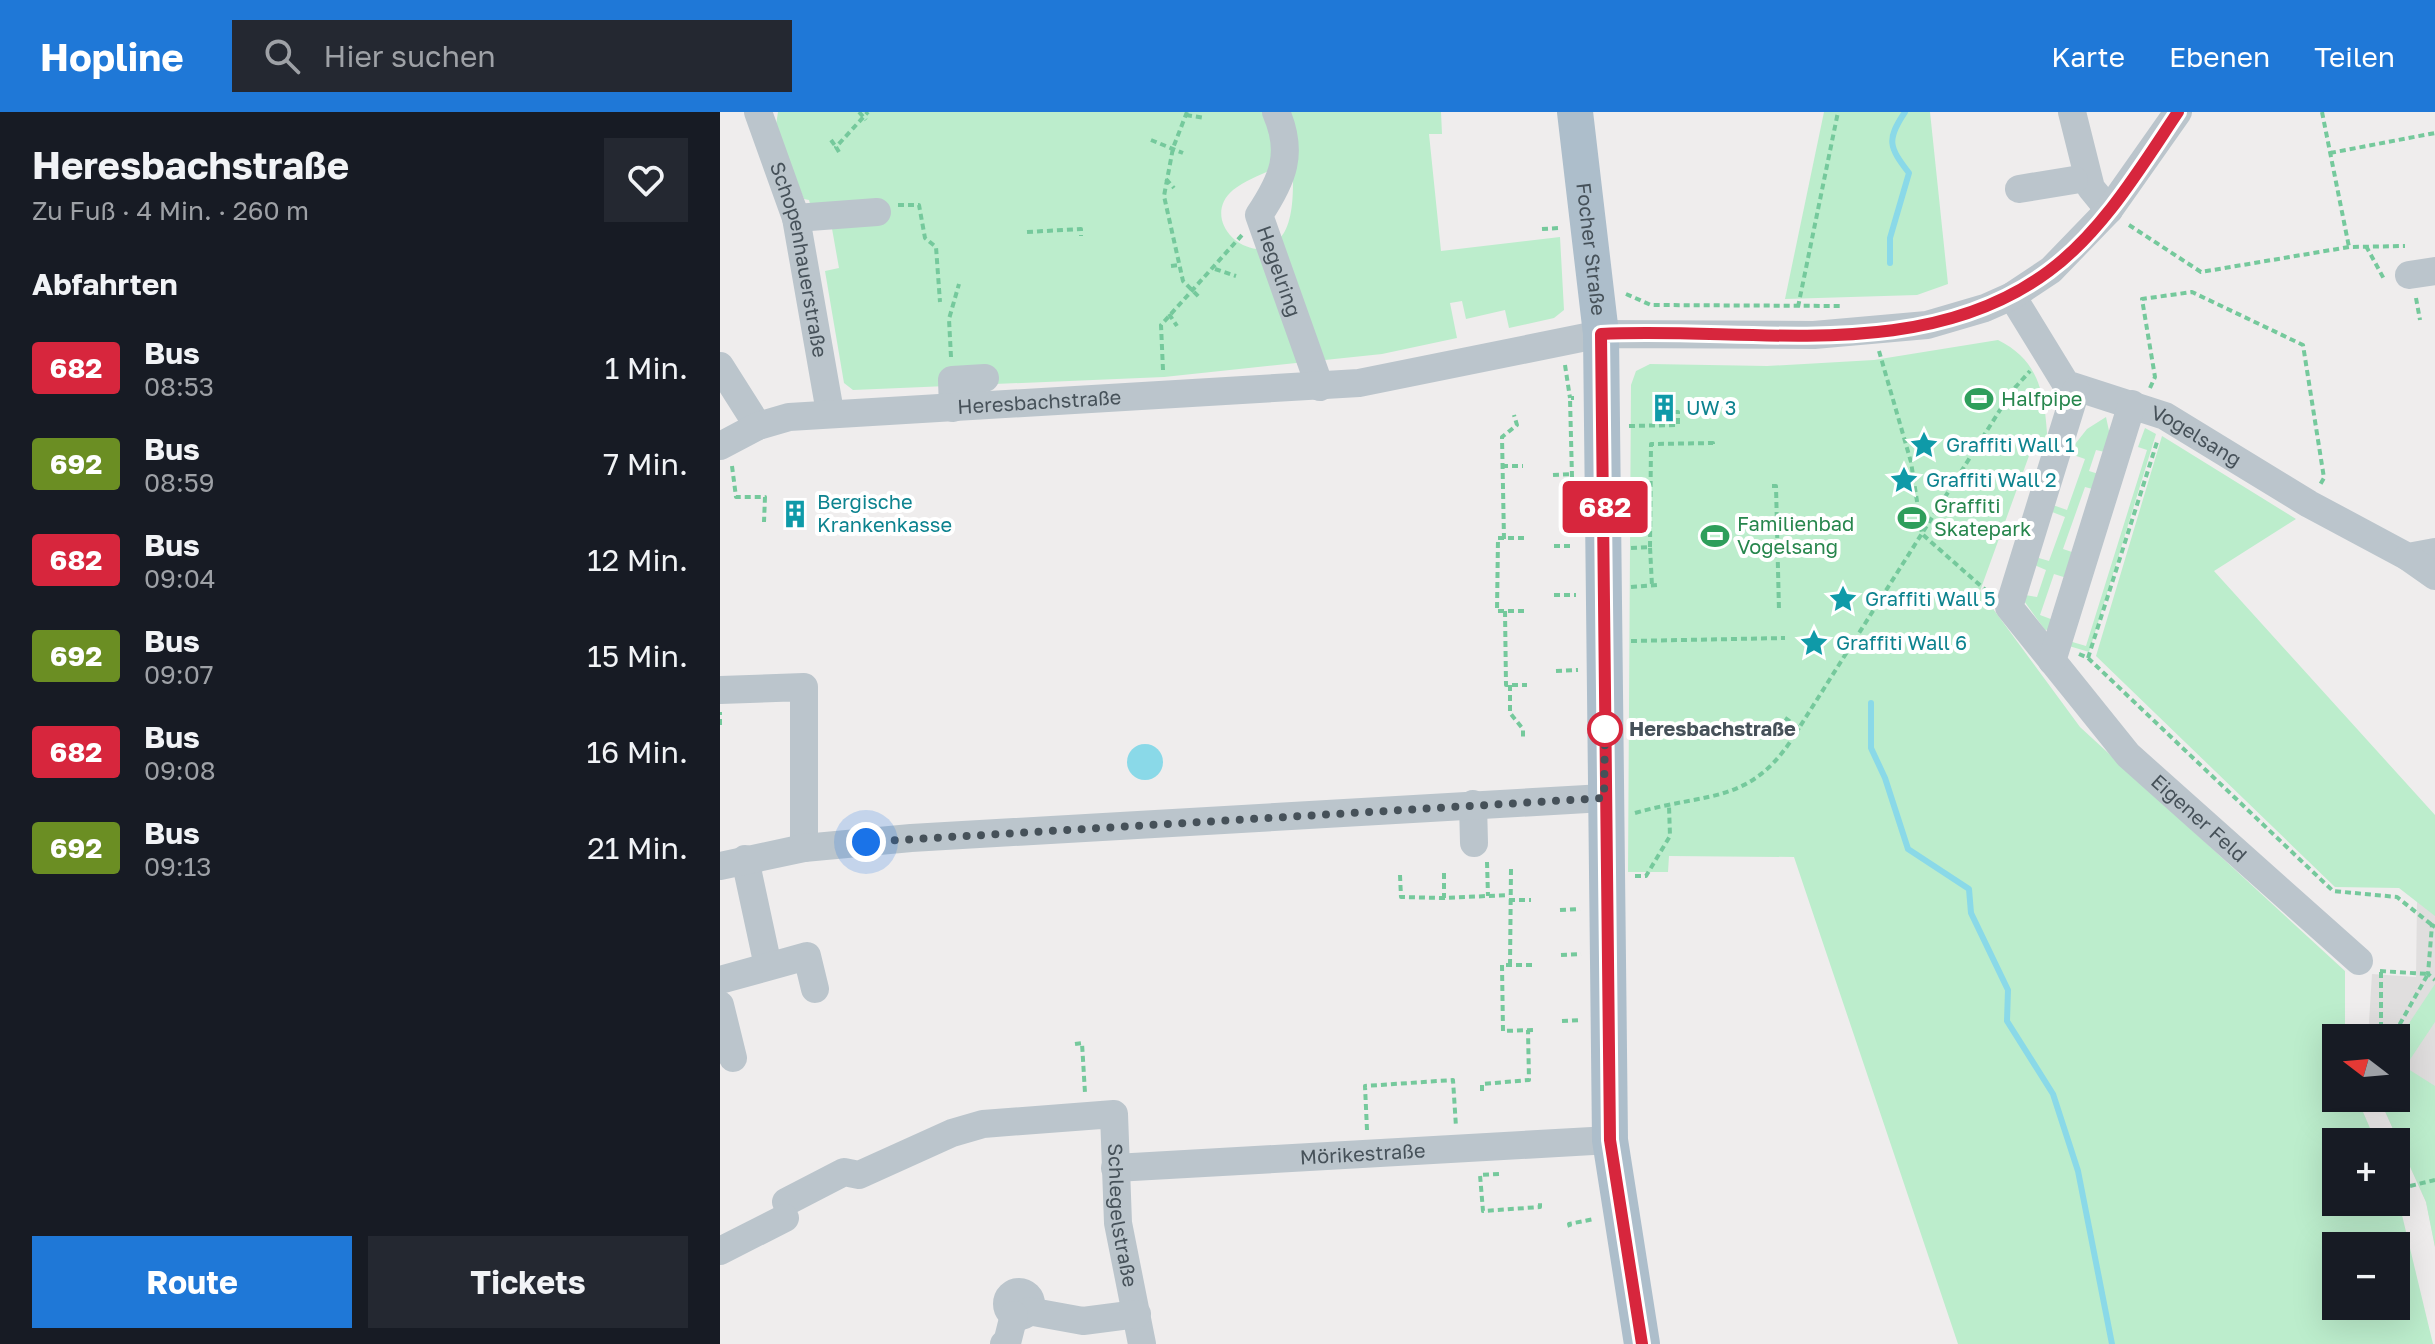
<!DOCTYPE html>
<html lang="de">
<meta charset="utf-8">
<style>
body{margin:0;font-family:"Golos Text",sans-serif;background:#242831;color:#f1f3f6;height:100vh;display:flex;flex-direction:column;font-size:30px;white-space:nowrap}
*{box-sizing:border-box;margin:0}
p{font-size:26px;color:#9ea1a6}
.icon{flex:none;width:44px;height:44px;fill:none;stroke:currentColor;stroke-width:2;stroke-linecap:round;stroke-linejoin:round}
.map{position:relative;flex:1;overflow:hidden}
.side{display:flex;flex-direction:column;background:#171b24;width:720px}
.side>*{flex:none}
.badge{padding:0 16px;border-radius:6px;font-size:28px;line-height:52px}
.needle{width:52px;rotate:286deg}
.fabs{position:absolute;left:1602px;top:912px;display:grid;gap:16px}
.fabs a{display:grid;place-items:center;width:88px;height:88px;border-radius:0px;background:#171b24;box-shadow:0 8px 32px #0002;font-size:40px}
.you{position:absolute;width:40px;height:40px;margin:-20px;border:6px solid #fff;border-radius:50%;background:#1a73e8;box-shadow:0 0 0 12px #1a73e833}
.map>.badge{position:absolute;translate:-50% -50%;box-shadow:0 0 0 4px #fff}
h2{padding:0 32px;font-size:30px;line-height:72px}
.round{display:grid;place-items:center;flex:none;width:84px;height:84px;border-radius:0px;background:#242831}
.headline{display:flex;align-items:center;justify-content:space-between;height:136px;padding:0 32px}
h1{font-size:38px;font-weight:700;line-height:60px}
.cta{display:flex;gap:16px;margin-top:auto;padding:16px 32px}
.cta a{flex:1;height:92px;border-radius:0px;background:#1f78d7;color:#fff;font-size:32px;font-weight:700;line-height:92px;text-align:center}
.cta a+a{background:#242831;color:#f1f3f6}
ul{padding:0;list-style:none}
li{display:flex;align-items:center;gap:24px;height:96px;padding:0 32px}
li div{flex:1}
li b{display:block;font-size:30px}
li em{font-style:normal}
li .badge{min-width:88px;font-weight:700;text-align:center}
header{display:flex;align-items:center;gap:48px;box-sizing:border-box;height:112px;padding:0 40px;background:#1f78d7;color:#fff}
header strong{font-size:38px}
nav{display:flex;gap:44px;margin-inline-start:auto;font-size:28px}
.search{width:560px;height:72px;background:#242831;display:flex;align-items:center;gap:20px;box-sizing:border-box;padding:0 28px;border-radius:0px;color:#9ea1a6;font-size:30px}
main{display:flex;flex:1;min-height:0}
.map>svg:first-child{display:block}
</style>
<header>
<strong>Hopline</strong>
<div class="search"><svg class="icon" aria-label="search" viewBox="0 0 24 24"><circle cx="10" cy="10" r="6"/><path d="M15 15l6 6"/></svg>Hier suchen</div>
<nav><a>Karte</a><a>Ebenen</a><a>Teilen</a></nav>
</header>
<main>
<section class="side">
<div class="headline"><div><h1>Heresbachstraße</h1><p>Zu Fuß · 4 Min. · 260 m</p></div><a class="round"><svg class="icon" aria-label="heart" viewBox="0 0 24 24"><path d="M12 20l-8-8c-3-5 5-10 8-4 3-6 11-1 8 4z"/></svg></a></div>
<h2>Abfahrten</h2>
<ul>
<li><span class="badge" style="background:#d7263d;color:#fff">682</span><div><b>Bus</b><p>08:53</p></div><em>1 Min.</em></li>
<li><span class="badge" style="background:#6b8e23;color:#fff">692</span><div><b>Bus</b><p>08:59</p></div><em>7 Min.</em></li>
<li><span class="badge" style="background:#d7263d;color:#fff">682</span><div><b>Bus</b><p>09:04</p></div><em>12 Min.</em></li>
<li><span class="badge" style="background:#6b8e23;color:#fff">692</span><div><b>Bus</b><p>09:07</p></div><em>15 Min.</em></li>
<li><span class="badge" style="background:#d7263d;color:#fff">682</span><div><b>Bus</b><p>09:08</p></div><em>16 Min.</em></li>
<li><span class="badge" style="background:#6b8e23;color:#fff">692</span><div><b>Bus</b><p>09:13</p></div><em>21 Min.</em></li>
</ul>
<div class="cta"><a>Route</a><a>Tickets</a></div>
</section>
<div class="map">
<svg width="1715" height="1232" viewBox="0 0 1715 1232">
<rect width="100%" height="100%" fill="#efeded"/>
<!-- education -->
<path fill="#e0dede" d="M1715,759V1135L1706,1090L1659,986H1676V926H1648L1652,862L1696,865L1697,790Z"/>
<!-- green -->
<g fill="#bcedcc" fill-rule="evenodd">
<path d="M58,0H544L550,11L553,57C540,63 524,69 513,78C487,100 508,134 537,137C544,134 554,131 560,126C582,103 570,29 567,0H721L722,22H709L721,139L840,125L844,198L834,206L789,216L785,198L746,207L742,189L730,191L737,226L662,242L444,265L133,278L124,271L105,159L119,156L111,111L96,113L89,88L84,87L55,19Z"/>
<path d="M1104,0H1210L1228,172L1197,183L1065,187Z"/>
<path d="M1278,228C1323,250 1325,289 1328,334L1314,330L1260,479L1360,615L1625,859V926H1616V986H1637L1656,1030H1616V1090H1676V1078L1713,1232H1238L1074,745L949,744L948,760H908L911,273L916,259L930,252L1047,254L1154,248ZM1616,1134H1676V1194H1616Z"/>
<path d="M1386,305L1394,342L1376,338L1369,359L1385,364L1380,379L1365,375L1343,437L1358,442L1350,467L1334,462L1320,503L1336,509L1334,517L1325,518L1299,482L1317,485L1326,458L1310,451L1312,444L1329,449L1345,405L1327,398L1330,392L1347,398L1365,347L1348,341L1367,317Z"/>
<path d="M1425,316L1436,322L1369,540L1349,534V529L1366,534L1427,338L1418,335Z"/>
<path d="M1442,324L1576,407L1494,459L1715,703V804L1679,776L1615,775L1376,544Z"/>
<path d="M1715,872V910L1685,955L1715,974V1135L1706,1090L1659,986H1676V931Z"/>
</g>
<!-- water -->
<circle fill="#8ad9e8" cx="425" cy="650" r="18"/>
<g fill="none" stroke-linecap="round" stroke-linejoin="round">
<!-- stream -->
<g stroke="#8ad9e8" stroke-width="6">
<path d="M1170,151V126L1189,61C1169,35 1166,28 1185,0"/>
<path d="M1151,591V636L1165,666L1188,737L1249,777L1251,801L1288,878L1287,909L1333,982L1358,1059L1392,1232"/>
</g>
<!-- path -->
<g stroke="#75c99c" stroke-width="4" stroke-dasharray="6 4" stroke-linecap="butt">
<path d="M139,0L146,8"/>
<path d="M467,0L453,36L444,84L463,169L480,186"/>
<path d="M1602,0L1629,135"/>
<path d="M466,3L485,6"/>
<path d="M111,28L116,35"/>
<path d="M431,28L463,41"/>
<path d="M119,40L116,35L148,0"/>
<path d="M1610,41L1715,21"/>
<path d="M446,67L454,76"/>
<path d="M178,93H199L205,126L216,135L220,190"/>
<path d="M1409,113L1481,160L1629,135L1685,134"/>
<path d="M822,117L840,116"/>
<path d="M307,120L361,117V124"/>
<path d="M1646,134L1664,167"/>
<path d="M451,154L460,153"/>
<path d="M495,157L516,164"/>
<path d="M906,182L931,193L1122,194"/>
<path d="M1696,186L1700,208"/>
<path d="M1078,195L1118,0"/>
<path d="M449,202L457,214"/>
<path d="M1159,239L1191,350L1202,422L1270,482"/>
<path d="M231,245L229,207L239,172"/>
<path d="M845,253L850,286"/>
<path d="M443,258L441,213L522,123"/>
<path d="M1430,276L1435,265L1422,187L1472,180L1583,233L1604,366L1600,373"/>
<path d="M909,314L958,313V300H951"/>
<path d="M12,354L16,385H45L44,410"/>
<path d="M782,354H803"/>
<path d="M833,363L852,362"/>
<path d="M852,365L850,286H854"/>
<path d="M1052,374H1056L1059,499"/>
<path d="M804,426H778L777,499H805"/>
<path d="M784,427L782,325L797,313L794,303"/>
<path d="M834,434H854"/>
<path d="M930,435L931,332L993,331V335"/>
<path d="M911,436L930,435L932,474"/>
<path d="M911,475L938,473"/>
<path d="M834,483H856"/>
<path d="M785,499L786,573H807"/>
<path d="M911,529L1065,526"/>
<path d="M1359,542L1368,546L1613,779L1677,785L1712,813"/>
<path d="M1368,546L1438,327"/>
<path d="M836,559L858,558"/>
<path d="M790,573V601L803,617V626"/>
<path d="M1065,606L1079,616L1292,279L1310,259"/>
<path d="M0,613V600"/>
<path d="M915,701C991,679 1033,694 1079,616"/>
<path d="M767,750L768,784"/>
<path d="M724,761V786L789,783"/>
<path d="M680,763L681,785L724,786"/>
<path d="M915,764H926L950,724L949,694"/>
<path d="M789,788H811"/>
<path d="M840,798L860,797"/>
<path d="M1715,815L1712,813L1708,862L1715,868"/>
<path d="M841,843L861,842"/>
<path d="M790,853L791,757"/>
<path d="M812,853H782L783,919L813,918"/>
<path d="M1660,859L1708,862L1672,926"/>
<path d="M842,909L861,908"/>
<path d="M1661,926V859"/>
<path d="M355,932L362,931L365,981"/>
<path d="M762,979V972L809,968L808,918"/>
<path d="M647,1018L645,974L733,968L736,1015"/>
<path d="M779,1062L760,1063L763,1099L820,1095V1091"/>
<path d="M1690,1074L1715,1068"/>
<path d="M850,1115L849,1112L874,1107"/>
</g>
<!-- minor -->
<g stroke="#bbc5cc" stroke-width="28">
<path id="s1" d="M38,0L76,106L110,300"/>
<path id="s2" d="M556,0C574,41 563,67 539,103L600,275"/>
<path d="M1352,0L1371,76L1389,98"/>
<path d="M1299,77L1354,68"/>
<path d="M76,106L157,100"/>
<path d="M1689,163L1715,159"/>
<path id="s3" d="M1292,184L1346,272L1445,304L1589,392L1688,445L1715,440"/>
<path d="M0,254L38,314"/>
<path id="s4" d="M1356,278L1289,495L1408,643L1639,849"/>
<path d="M233,296L232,268L265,266"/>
<path id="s5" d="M0,334L38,314L69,305L639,271L881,222L1094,223L1207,213L1265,196L1292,184L1331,158L1389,98L1458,0"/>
<path d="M1688,445L1715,464"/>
<path d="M1332,549L1412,292"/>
<path d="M0,578L84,575V736"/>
<path d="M753,692L754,731"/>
<path d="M25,747L48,854"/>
<path d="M0,754L84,736L191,726L884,686"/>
<path d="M0,868L87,844L95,877"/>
<path d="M0,893L13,946"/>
<path id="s6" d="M395,1056L890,1028"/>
<path id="s7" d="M66,1090L124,1060L139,1063L232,1021L263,1012L394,1002L398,1111L422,1232"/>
<path d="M0,1139L65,1106"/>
<circle cx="299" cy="1192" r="12"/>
<path d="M308,1199L363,1209L417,1202"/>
<path d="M284,1232L287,1231L294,1203"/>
</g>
<!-- major -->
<path stroke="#adbecb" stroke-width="36" id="s8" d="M855,0L881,222L890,1028L922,1232"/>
</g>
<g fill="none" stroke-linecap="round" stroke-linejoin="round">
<defs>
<path id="line" d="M922,1232L890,1028L881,222C1028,214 1202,254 1329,159C1383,119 1421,55 1458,0"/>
</defs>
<!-- line casing -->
<use href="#line" stroke="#fff" stroke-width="18"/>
<!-- line -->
<use href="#line" stroke="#d7263d" stroke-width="12"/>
<!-- walk -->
<path stroke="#465159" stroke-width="8" stroke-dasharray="0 14.4" d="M146,730L884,686L885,617"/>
</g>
<!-- icons -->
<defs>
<symbol id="stadium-bare" viewBox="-9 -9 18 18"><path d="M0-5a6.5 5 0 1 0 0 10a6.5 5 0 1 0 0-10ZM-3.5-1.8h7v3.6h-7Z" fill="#2e9e5b" stroke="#fff" stroke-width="2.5" paint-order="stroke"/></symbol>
<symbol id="building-bare" viewBox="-9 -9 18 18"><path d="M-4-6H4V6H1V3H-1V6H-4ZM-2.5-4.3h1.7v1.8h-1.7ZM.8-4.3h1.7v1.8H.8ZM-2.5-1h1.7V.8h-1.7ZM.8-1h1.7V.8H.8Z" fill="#0f9aa8" stroke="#fff" stroke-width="2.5" paint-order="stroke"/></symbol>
<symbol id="sight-bare" viewBox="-9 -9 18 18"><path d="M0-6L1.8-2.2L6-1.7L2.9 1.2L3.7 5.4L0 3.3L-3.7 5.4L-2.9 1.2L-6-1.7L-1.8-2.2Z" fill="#0f9aa8" stroke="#fff" stroke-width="2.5" paint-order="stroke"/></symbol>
</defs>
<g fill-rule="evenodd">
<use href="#stadium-bare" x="1239" y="267" width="40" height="40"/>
<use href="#building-bare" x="924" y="276" width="40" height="40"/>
<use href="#sight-bare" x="1184" y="313" width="40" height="40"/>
<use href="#sight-bare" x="1164" y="348" width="40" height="40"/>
<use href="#building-bare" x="55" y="382" width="40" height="40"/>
<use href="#stadium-bare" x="1172" y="386" width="40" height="40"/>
<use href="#stadium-bare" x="975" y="404" width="40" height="40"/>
<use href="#sight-bare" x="1103" y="467" width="40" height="40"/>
<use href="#sight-bare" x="1074" y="511" width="40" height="40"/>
</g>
<!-- markers -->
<circle fill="#fff" stroke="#d7263d" stroke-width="4" cx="885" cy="617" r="16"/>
<g text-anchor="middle" stroke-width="8" stroke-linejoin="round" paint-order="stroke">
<!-- street labels -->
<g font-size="20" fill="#465159" stroke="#fff">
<text dy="7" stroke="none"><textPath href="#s8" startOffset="138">Focher Straße</textPath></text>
<text dy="7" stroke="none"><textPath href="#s1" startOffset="154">Schopenhauerstraße</textPath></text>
<text dy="7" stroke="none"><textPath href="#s2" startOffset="170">Hegelring</textPath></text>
<text dy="7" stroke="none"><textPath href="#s5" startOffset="326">Heresbachstraße</textPath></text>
<text dy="7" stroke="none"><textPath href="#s3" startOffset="244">Vogelsang</textPath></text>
<text dy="7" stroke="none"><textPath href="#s4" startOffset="512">Eigener Feld</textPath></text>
<text dy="7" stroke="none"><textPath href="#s6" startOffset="248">Mörikestraße</textPath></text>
<text dy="7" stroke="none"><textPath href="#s7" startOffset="448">Schlegelstraße</textPath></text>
</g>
<!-- leisure labels -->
<g font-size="20" fill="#27864d" stroke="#fff" text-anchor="start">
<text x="1281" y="294">Halfpipe</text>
<text x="1214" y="401">Graffiti<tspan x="1214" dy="23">Skatepark</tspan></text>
<text x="1017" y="419">Familienbad<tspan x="1017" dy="23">Vogelsang</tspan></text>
</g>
<!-- culture labels -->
<g font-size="20" fill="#0d838f" stroke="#fff" text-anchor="start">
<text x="966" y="303">UW 3</text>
<text x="1226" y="340">Graffiti Wall 1</text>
<text x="1206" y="375">Graffiti Wall 2</text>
<text x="97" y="397">Bergische<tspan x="97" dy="23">Krankenkasse</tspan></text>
<text x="1145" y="494">Graffiti Wall 5</text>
<text x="1116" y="538">Graffiti Wall 6</text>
</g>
<!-- stop labels -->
<g font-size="20" font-weight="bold" fill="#465159" stroke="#fff" text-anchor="start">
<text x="909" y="624">Heresbachstraße</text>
</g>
</g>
</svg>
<div class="fabs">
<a><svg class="needle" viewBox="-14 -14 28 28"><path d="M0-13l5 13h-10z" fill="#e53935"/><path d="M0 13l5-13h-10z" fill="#9ea1a6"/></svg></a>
<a>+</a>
<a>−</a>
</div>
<div class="you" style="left:146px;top:730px"></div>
<b class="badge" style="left:885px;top:395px;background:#d7263d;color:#fff">682</b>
</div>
</main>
